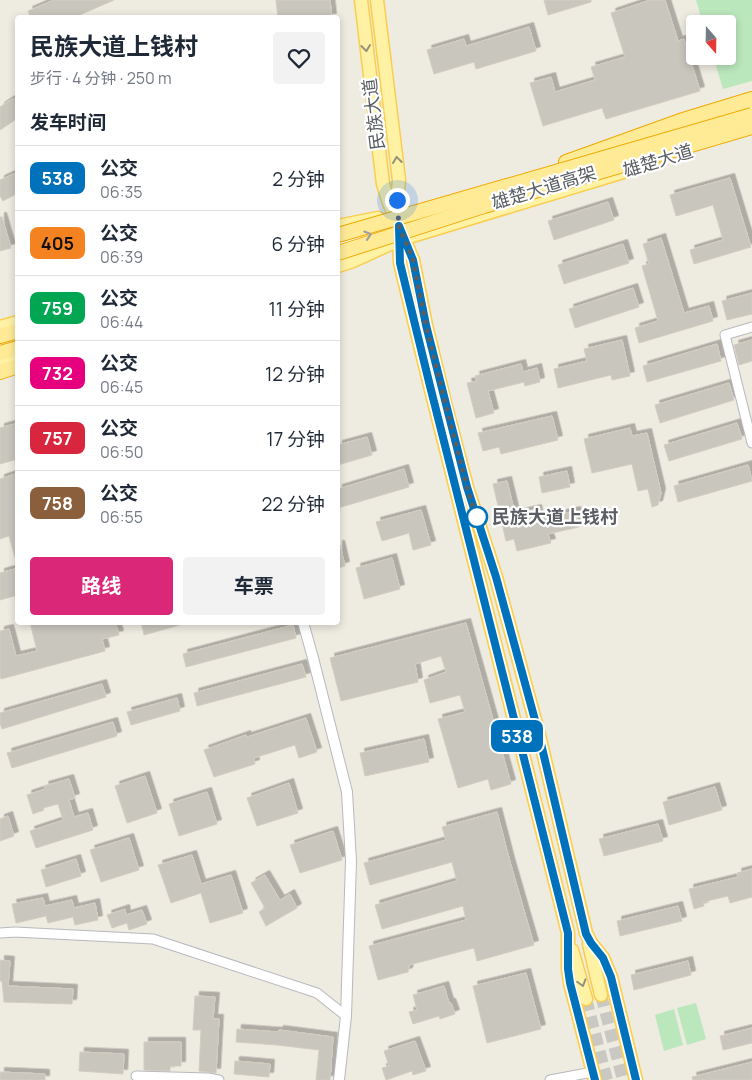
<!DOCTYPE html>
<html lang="zh">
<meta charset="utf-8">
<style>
body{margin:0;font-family:Manrope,"Noto Sans SC",sans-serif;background:#f2f2f3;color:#1f2937;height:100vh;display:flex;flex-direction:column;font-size:19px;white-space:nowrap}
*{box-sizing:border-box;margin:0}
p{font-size:16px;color:#747a83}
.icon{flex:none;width:28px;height:28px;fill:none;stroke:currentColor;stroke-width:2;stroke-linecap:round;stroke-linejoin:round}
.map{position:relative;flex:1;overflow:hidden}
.drawer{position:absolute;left:15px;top:15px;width:325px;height:610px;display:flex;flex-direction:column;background:#fff;border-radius:5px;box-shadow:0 2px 8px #0003}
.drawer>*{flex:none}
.badge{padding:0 10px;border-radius:8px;font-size:18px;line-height:32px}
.needle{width:32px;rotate:160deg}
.controls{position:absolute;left:686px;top:15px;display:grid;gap:10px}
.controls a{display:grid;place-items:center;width:50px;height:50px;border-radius:5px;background:#fff;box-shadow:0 2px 8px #0003;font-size:25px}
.you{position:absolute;width:25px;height:25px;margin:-12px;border:4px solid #fff;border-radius:50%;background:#1a73e8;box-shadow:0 0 0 8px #1a73e833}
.map>.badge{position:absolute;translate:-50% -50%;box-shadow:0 0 0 2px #fff}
h2{padding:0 15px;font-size:19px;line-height:45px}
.round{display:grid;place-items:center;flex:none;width:52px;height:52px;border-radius:5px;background:#f2f2f3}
.head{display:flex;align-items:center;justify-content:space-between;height:85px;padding:0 15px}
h1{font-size:24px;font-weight:700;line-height:38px}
.primary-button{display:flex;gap:10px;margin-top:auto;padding:10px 15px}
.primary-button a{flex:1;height:58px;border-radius:5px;background:#db2777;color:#fff;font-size:20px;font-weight:700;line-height:58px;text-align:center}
.primary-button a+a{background:#f2f2f3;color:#1f2937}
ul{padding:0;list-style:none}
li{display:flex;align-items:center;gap:15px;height:65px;padding:0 15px;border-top:1px solid #e0e1e3}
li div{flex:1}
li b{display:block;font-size:19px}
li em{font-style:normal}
li .badge{min-width:55px;font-weight:700;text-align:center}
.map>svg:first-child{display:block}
</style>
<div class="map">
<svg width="752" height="1080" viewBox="0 0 752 1080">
<defs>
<filter id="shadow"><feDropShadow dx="4.5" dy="-4.5" stdDeviation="0" flood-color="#0004"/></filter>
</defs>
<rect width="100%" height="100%" fill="#eeebe1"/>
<!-- green -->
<g fill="#bbe7bc">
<path d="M696,0H752V81L723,89L713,56H728V24H703Z"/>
<path d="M696,1003L706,1039L687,1045L677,1008Z"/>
<path d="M674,1009L683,1045L664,1051L655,1015Z"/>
</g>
<!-- building -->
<g fill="#c9c6be" stroke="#d3cdbf" filter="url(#shadow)">
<path d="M54,0H114L73,18H31L28,11Z"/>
<path d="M276,0H330L332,18H278Z"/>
<path d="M544,0H591V2L548,15Z"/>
<path d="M650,0H665L678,41L684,39L700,91L606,119L602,108L543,126L530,83L551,77L555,92L595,80L591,67L625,57L611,13Z"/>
<path d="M529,27L536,51L476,69L474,62L434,74L427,50L464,39L466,46Z"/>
<path d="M18,97V118L0,130V107L9,101Z"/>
<path d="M18,172V193L3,201L0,196V180Z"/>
<path d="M730,178L751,247L694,264L690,250L723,240L713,205L676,216L670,195Z"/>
<path d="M608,202L614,220L554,240L548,221Z"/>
<path d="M0,217H2L11,248L0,251Z"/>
<path d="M661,238L684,313L709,306L713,321L639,343L635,328L658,321L642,266L649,264L643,244Z"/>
<path d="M623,244L629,263L564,284L558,265Z"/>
<path d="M633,288L639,307L575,328L569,309Z"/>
<path d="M752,293V314L727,320L722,301Z"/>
<path d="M622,340L630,376L612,380L611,375L558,388L554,369L587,361L584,349Z"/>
<path d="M752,340V361L739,365L734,345Z"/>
<path d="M717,344L721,361L647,382L643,366Z"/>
<path d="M521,364L523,372L537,368L540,382L525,386L524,382L488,391L494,413L476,418L467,383L477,381L475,376Z"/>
<path d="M729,383L734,400L660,423L655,405Z"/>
<path d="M552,416L558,440L501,454L499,447L483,451L478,433Z"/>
<path d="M18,423V459L0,464V428Z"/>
<path d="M737,423L742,439L669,461L664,445Z"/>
<path d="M630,428L632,436L647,433L661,493L658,505L652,507L648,489L638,491L632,464L592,473L584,439Z"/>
<path d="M367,437L372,455L338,465V445Z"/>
<path d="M748,465L752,481L678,502L674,486Z"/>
<path d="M404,469L409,487L338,508V489Z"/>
<path d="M567,471L570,487L542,493L539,477Z"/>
<path d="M18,473V557L15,558L9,536L0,539V479Z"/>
<path d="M507,481L515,514L537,509L539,519L576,511L579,527L548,534L551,543L517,551L514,539L506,541L493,484Z"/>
<path d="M421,510L431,545L413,550L409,533L382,541L376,522Z"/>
<path d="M338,545H340L345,566L338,568Z"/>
<path d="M392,558L400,589L364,599L356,568Z"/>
<path d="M18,568V595L0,600V573Z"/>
<path d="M30,622H115L119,635L102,639L105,651L1,679L0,674V631L9,629L16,656L37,651Z"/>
<path d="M141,622H179L180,625L144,635Z"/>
<path d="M466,623L511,784L491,790L488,779L458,788L438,719L465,712L460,695L430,703L424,680L446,672L441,656L415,664L418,682L341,701L330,658Z"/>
<path d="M293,625L296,638L186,667L183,654Z"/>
<path d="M302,664L306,677L197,706L194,693Z"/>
<path d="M102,684L106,697L2,729L0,723V713Z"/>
<path d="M177,698L180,711L131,725L127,712Z"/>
<path d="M306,718L317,752L299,758L295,745L254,758L255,764L214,777L204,750L246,735L247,737Z"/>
<path d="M113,722L117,736L12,768L7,753Z"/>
<path d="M424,739L429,762L365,776L360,753Z"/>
<path d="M145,776L157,813L127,823L115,786Z"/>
<path d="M69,779L75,798L69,800L74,817L88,813L93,830L36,848L30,831L63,820L58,804L43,808L44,810L33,814L27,795L45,789L44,786Z"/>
<path d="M289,783L298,813L257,826L247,798Z"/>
<path d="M715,787L722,810L669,825L663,802Z"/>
<path d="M207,792L217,824L179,836L169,804Z"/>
<path d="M497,812L510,862L534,945L477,961L474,948L409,965L408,972L378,980L369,946L466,920L463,906L382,929L375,905L457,881L456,878L452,862L370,885L364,863L446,840L442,827Z"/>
<path d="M8,816L14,836L0,841V819Z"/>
<path d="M658,824L663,841L604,856L599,839Z"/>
<path d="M333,831L342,860L300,873L290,845Z"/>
<path d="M129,838L139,870L101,882L90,850Z"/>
<path d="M192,855L201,884L231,875L243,913L210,923L201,893L171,903L158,865Z"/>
<path d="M76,859L81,876L46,887L41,870Z"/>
<path d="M752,869V897L730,903L728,896L703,902L704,906L694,909L689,889L738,877L737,873Z"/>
<path d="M265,875L280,900L290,894L297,908L266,926L259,912L265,908L251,883Z"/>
<path d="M43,898L45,906L72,900L74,908L95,903L98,920L75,925L73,917L48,923L46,916L16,923L12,904Z"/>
<path d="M678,906L682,921L620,936L617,921Z"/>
<path d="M125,909L126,915L142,910L147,924L129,930L127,923L112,928L107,915Z"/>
<path d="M0,960L10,961L8,986L73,989L72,1004L4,1002L2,981H0Z"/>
<path d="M688,961L691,975L634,990L631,975Z"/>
<path d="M526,973L541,1029L487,1043L473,986Z"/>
<path d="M444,986L449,1003H451L455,1014L440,1019L439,1016L413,1024L409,1012L417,1010L413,995Z"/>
<path d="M195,996L215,997L213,1019H219L216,1073L199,1071L201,1030H193Z"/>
<path d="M752,1028V1043L723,1050L720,1036Z"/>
<path d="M237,1029L278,1032L279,1030L333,1037L330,1080H316L319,1050L277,1045L236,1042Z"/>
<path d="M415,1041L426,1071L413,1075L412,1071L386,1080L382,1068L389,1066L384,1051Z"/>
<path d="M144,1042H181V1066H170V1071L144,1070Z"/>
<path d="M80,1052L124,1054L123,1074L79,1071Z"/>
<path d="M235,1061L270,1064L269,1077L234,1074Z"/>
<path d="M752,1062V1080H693L692,1077Z"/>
<path d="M0,1072L45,1074V1080H0Z"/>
</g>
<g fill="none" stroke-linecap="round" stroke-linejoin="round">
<!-- primary-tunnel -->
<g stroke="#c9c8c2" stroke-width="12" stroke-dasharray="12 6" stroke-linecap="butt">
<path d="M601,995L623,1080"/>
<path d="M586,999L607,1080"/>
</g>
<defs>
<path id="service" d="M338,245L398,226"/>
<g id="minor">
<path d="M752,327L725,335L752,443"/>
<path d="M0,933L15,932L153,939L317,993L346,1016"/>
<path d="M136,1076L208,1078L219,1080"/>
<path d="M550,1080L593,1072"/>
</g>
<path id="tertiary" d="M303,622L313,658L347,792L351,861L346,1016L339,1080"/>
<g id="primary">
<path d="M361,0L383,184L389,203L413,260L426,325L445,403L467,487L496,577L538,731L586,933L591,943L603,958L611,977L636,1080"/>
<path d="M377,0L399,180L397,200L398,216"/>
<path d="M661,134L752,108"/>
<path d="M338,226L378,218"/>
<path d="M399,236L400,263L430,386L568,933V969L570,983L595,1080"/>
<path d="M338,266L353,261L399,240L653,163"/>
<path d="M0,327L18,322"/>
<path d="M0,362L18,357"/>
<path d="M589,944L601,995"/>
<path d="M572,950L586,999"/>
</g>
<g id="trunk">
<path d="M566,162L680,121L752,99"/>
<path d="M0,336L18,331"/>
<path d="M0,353L18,348"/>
<path d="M0,372L18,366"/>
</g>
</defs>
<!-- service casing -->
<use href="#service" stroke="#b7b9bf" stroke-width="7"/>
<!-- minor casing -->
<use href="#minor" stroke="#b7b9bf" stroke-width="11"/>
<!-- tertiary casing -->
<use href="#tertiary" stroke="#b7b9bf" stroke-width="12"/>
<!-- primary casing -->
<use href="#primary" stroke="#face4e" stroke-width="15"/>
<!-- trunk casing -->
<use href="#trunk" stroke="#efaa00" stroke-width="16"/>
<!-- service -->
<use href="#service" stroke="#fff" stroke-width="4.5"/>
<!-- minor -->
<use href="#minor" stroke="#fff" stroke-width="9"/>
<!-- tertiary -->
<use href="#tertiary" stroke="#fff" stroke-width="10"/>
<!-- primary -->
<use href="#primary" stroke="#fff2a5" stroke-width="12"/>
<!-- trunk -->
<use href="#trunk" stroke="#ffea96" stroke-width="14"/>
<defs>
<g id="trunk-bridge">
<path d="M338,235L752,115"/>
<path d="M338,253L484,206L752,127"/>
</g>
</defs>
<!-- trunk-bridge casing -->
<use href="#trunk-bridge" stroke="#efaa00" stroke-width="16" stroke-linecap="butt"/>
<!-- trunk-bridge -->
<use href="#trunk-bridge" stroke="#ffea96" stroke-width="14"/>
</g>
<!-- one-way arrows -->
<defs><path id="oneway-chevron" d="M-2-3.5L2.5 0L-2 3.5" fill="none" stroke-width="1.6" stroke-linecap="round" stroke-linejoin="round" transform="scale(1.25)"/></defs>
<g stroke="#94927a">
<use href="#oneway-chevron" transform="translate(366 48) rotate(83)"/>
<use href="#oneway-chevron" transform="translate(397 160) rotate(-97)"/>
<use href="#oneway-chevron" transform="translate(582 983) rotate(74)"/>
</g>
<use stroke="#9c9ea1" href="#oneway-chevron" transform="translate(368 235) rotate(-17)"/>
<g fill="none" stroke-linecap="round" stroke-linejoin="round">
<defs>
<path id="line" d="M595,1080L570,983L568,969V933L430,386L400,263L399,226L413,260L426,325L467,487L496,577L538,731L586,934L591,943L603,958L611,977L636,1080"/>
</defs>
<!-- line casing -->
<use href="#line" stroke="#fff" stroke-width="11"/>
<!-- line -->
<use href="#line" stroke="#0072bc" stroke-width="8"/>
<!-- walk -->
<path stroke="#5a5e63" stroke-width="5" stroke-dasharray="0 9" d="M397,200L399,226L413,260L426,325L445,402L467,487L478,523L477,517"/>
</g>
<!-- markers -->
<circle fill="#fff" stroke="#0072bc" stroke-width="2.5" cx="477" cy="517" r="10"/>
<g text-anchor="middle" stroke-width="4.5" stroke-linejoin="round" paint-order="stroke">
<!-- street labels -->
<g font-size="18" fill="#5a5e63" stroke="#fff">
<text transform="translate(374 114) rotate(-97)" y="6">民族大道</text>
<text transform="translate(658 161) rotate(-17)" y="6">雄楚大道</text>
<text transform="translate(544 188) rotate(-17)" y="6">雄楚大道高架</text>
</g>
<!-- stop labels -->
<g font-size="18" font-weight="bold" fill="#5a5e63" stroke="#fff" text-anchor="start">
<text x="492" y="523">民族大道上钱村</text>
</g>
</g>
</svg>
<div class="controls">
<a><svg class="needle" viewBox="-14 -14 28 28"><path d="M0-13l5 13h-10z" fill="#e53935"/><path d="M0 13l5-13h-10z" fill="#747a83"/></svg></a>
</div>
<div class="you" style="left:397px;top:200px"></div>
<b class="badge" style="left:517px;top:736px;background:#0072bc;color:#fff">538</b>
<section class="drawer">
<div class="head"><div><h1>民族大道上钱村</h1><p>步行 · 4 分钟 · 250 m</p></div><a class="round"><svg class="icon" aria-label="heart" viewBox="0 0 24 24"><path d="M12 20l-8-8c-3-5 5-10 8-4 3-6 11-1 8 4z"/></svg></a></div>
<h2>发车时间</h2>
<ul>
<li><span class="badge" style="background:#0072bc;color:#fff">538</span><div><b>公交</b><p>06:35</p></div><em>2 分钟</em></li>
<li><span class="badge" style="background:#f58220;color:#111">405</span><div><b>公交</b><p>06:39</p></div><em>6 分钟</em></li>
<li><span class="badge" style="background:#00a651;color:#fff">759</span><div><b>公交</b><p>06:44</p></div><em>11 分钟</em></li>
<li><span class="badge" style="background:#e6007e;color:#fff">732</span><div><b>公交</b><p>06:45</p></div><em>12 分钟</em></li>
<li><span class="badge" style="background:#d7263d;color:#fff">757</span><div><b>公交</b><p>06:50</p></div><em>17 分钟</em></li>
<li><span class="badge" style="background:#8b5e3c;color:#fff">758</span><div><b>公交</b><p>06:55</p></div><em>22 分钟</em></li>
</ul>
<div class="primary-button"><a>路线</a><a>车票</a></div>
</section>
</div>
